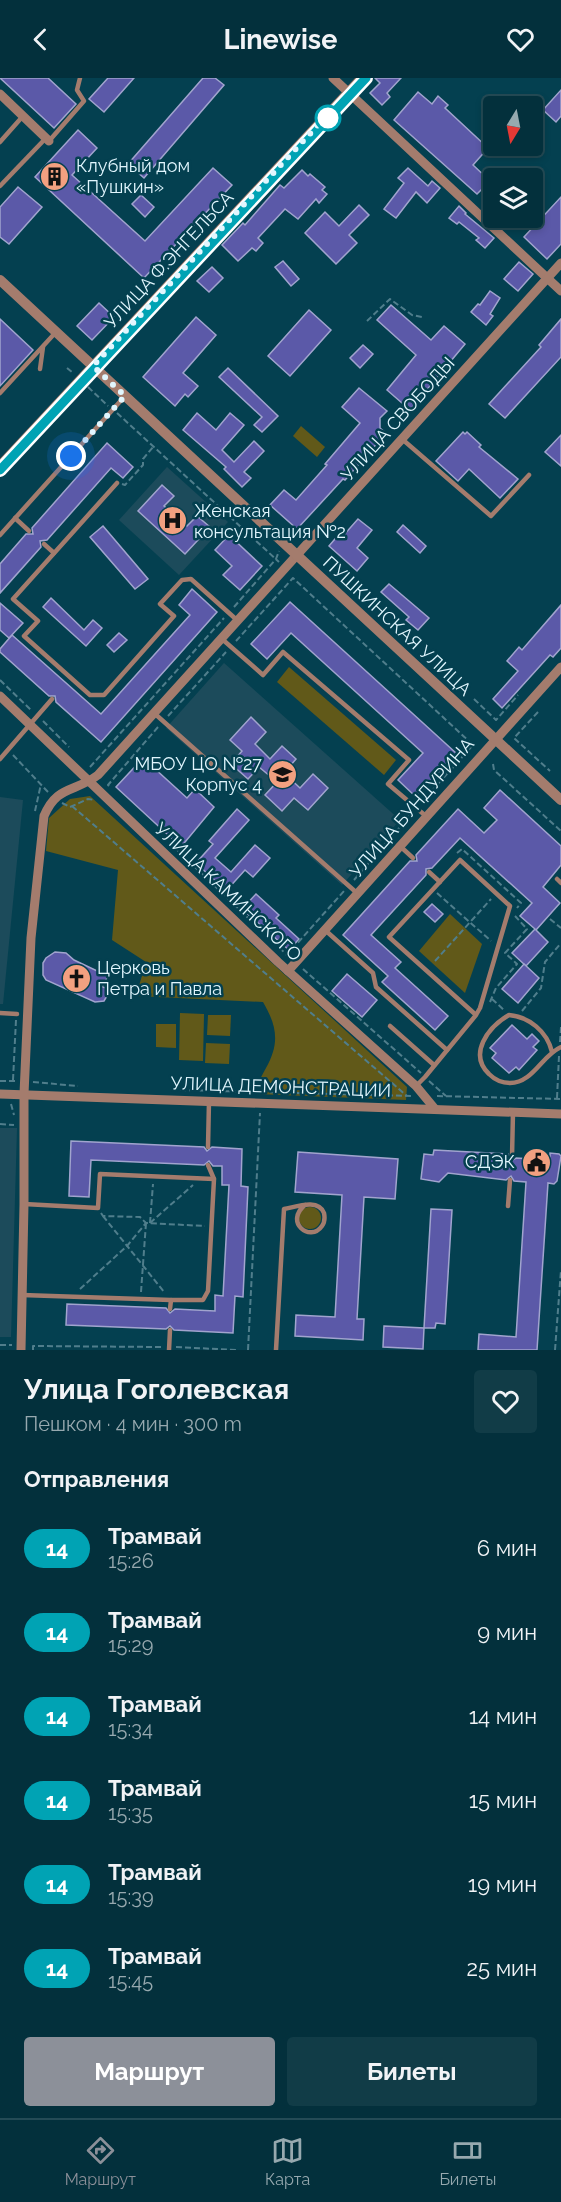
<!DOCTYPE html>
<html lang="ru">
<meta charset="utf-8">
<style>
body{margin:0;font-family:Raleway,sans-serif;background:#113c47;color:#f1f3f6;height:100vh;display:flex;flex-direction:column;font-size:22px;white-space:nowrap}
*{box-sizing:border-box;margin:0}
p{font-size:20px;color:#97a9af}
.icon{flex:none;width:33px;height:33px;fill:none;stroke:currentColor;stroke-width:2;stroke-linecap:round;stroke-linejoin:round}
.map{position:relative;height:1272px;overflow:hidden}
.side{display:flex;flex-direction:column;background:#03303c;flex:1}
.side>*{flex:none}
.badge{padding:0 12px;border-radius:20px;font-size:21px;line-height:39px}
.needle{width:39px;rotate:190deg}
.controls{position:absolute;left:483px;top:18px;display:grid;gap:12px}
.controls a{display:grid;place-items:center;width:60px;height:60px;border-radius:6px;background:#03303c;box-shadow:0 3px 9px #0003,0 0 0 2px #244b56;font-size:30px}
.you{position:absolute;width:30px;height:30px;margin:-15px;border:4px solid #fff;border-radius:50%;background:#1a73e8;box-shadow:0 0 0 9px #1a73e833}
.map>.badge{position:absolute;translate:-50% -50%;box-shadow:0 0 0 3px #fff}
h2{padding:0 24px;font-size:22px;line-height:54px}
.round{display:grid;place-items:center;flex:none;width:63px;height:63px;border-radius:6px;background:#113c47}
.headline{display:flex;align-items:center;justify-content:space-between;height:102px;padding:0 24px}
h1{font-size:28px;font-weight:700;line-height:45px}
.cta{display:flex;gap:12px;margin-top:auto;padding:12px 24px}
.cta a{flex:1;height:69px;border-radius:6px;background:#8c9099;color:#fff;font-size:24px;font-weight:700;line-height:69px;text-align:center}
.cta a+a{background:#113c47;color:#f1f3f6}
ul{padding:0;list-style:none}
li{display:flex;align-items:center;gap:18px;height:84px;padding:0 24px}
li div{flex:1}
li b{display:block;font-size:22px}
li em{font-style:normal}
li .badge{min-width:66px;font-weight:700;text-align:center}
header{display:flex;justify-content:space-between;align-items:center;height:78px;padding:0 24px;background:#03303c;font-size:27px;font-weight:700}
.tabs{display:flex;justify-content:space-around;align-items:center;height:84px;border-top:2px solid #244b56;background:#03303c;font-size:16px;color:#97a9af}
.tabs a{display:grid;justify-items:center;gap:3px}
.tabs .current{color:#8c9099}
.map>svg:first-child{display:block}
</style>
<header><svg class="icon" aria-label="back" viewBox="0 0 24 24"><path d="M15 5l-7 7 7 7"/></svg>Linewise<svg class="icon" aria-label="heart" viewBox="0 0 24 24"><path d="M12 20l-8-8c-3-5 5-10 8-4 3-6 11-1 8 4z"/></svg></header>
<div class="map">
<svg width="561" height="1272" viewBox="0 0 561 1272">
<rect width="100%" height="100%" fill="#044050"/>
<!-- built -->
<g fill="#1c4b5b">
<path d="M167,389L228,444L179,497L119,442Z"/>
<path d="M224,585L400,742L342,807L166,650Z"/>
<path d="M0,719L23,722L3,926H0Z"/>
<path d="M0,1050H17L11,1259H0Z"/>
</g>
<!-- green -->
<g fill="#615919">
<path d="M301,348L325,369L317,379L293,358Z"/>
<path d="M289,589L396,682L384,697L277,604Z"/>
<path d="M90,718L407,1009L406,1022L256,1016C257,1006 261,999 266,990C280,965 277,948 263,924L136,918L146,884L112,862L118,792L46,773L49,740L70,721Z"/>
<path d="M450,836L482,866L465,915L419,873Z"/>
<path d="M180,935L204,936L203,983L179,982Z"/>
<path d="M208,937H231L230,958L207,957Z"/>
<path d="M156,946H176V970L156,969Z"/>
<path d="M206,965L230,966L229,986L205,985Z"/>
<circle cx="310" cy="1140" r="11"/>
</g>
<!-- building -->
<g fill="#5b59a8" stroke="#a1a4ce" stroke-width="1.5">
<path d="M0,0H48L76,26L54,50Z"/>
<path d="M108,0H134L104,34L89,21Z"/>
<path d="M203,0H215L224,7L144,100L128,86Z"/>
<path d="M375,0H401L387,15L390,19L382,27L370,15L380,5Z"/>
<path d="M561,12V38L556,44L543,32Z"/>
<path d="M418,14L432,26L438,18L448,27L445,30L488,70L473,87L490,103L477,116L394,42Z"/>
<path d="M78,52L97,70L72,97L145,163L213,90L232,107L144,200L35,99Z"/>
<path d="M408,90L428,108L432,103L440,110L427,125L416,114L396,140L384,131L404,105L398,100Z"/>
<path d="M302,92L308,98L310,96L325,109L322,112L327,116L319,125L316,121L298,141L285,131L258,160L263,165L256,173L252,170L238,183L222,167L243,145L245,147L280,107L284,110Z"/>
<path d="M18,109L42,129L9,166L0,159V129Z"/>
<path d="M141,117L154,129L145,139L132,126Z"/>
<path d="M561,119V166L547,181L524,159Z"/>
<path d="M359,127L369,137L349,157L357,165L336,186L305,155L325,134L339,148Z"/>
<path d="M459,128L466,135L465,136L494,160L485,170L476,162L479,160L459,144L457,146L449,140Z"/>
<path d="M283,183L299,201L291,208L275,189Z"/>
<path d="M519,184L533,196L518,213L504,201Z"/>
<path d="M212,189L223,200L209,214L197,203Z"/>
<path d="M490,213L500,220L490,236L493,238L486,247L471,234L478,226L480,227Z"/>
<path d="M99,225L114,239L92,262L77,248Z"/>
<path d="M391,227L431,262L444,248L465,266L410,332L387,312L416,277L377,242Z"/>
<path d="M309,232L331,252L290,298L268,278Z"/>
<path d="M196,239L216,257L183,295L198,308L188,319L185,316L175,328L143,299Z"/>
<path d="M0,241L33,272L0,308Z"/>
<path d="M561,241V279L505,340L489,326L541,269L539,267Z"/>
<path d="M363,267L373,276L360,290L350,280Z"/>
<path d="M228,290L278,338L262,354L254,347L262,339L219,299Z"/>
<path d="M359,310L387,333L380,340V350L386,355L345,402L343,401L297,451L270,427L284,412L296,422L327,387L325,386L360,345L342,329Z"/>
<path d="M197,335L216,352L230,335L244,347L222,372L234,384L254,363L264,373L244,394L251,400L242,409L224,391L226,389L183,352Z"/>
<path d="M463,354L465,356L467,354L481,367L479,369L518,401L500,420L469,391L458,403L436,383Z"/>
<path d="M561,357V388L545,374Z"/>
<path d="M107,365L133,389L123,400L111,390L47,462L40,463L41,469L0,515V486L26,456H33L32,450Z"/>
<path d="M162,407L174,418L164,428L187,448L197,438L210,449L185,476L138,433Z"/>
<path d="M358,441L372,452L357,470L368,480L357,493L329,468L340,455L343,458Z"/>
<path d="M403,447L426,468L420,475L397,454Z"/>
<path d="M103,448L148,501L135,511L90,459Z"/>
<path d="M229,457L262,488L240,512L223,497L232,488L215,472Z"/>
<path d="M389,506L429,540L418,552L406,542L409,539L381,514Z"/>
<path d="M192,511L217,534L101,664L56,624L55,618H49L0,574V571L12,557L101,636L190,537L179,527Z"/>
<path d="M51,520L84,552L93,542L102,550L86,568L43,529Z"/>
<path d="M290,524L456,675L416,719L398,702L423,675L291,555L267,581L251,566Z"/>
<path d="M0,525L23,545L9,560L0,552Z"/>
<path d="M561,527V570L553,579L550,577L502,630L493,621L518,593L507,583L519,569L522,572Z"/>
<path d="M119,555L127,562L114,574L107,567Z"/>
<path d="M251,639L266,654L255,666L270,681L282,668L296,681L284,695L300,710L313,696L328,710L308,732L294,720L282,733L265,717L277,704L259,689L248,701L231,686L242,673L230,662Z"/>
<path d="M143,680L187,720L195,711L214,729L181,769L116,709Z"/>
<path d="M500,712L561,768V787L543,809L560,825L536,852L548,864L526,888L512,875L535,851L520,838L532,825L460,760L432,790L426,791V797L371,857L401,884L395,890L448,938L435,952L382,904L388,898L343,857L410,783H417L416,777L458,731L484,755L497,742L484,730Z"/>
<path d="M237,731L249,742L215,780L231,794L255,767L270,780L253,799L245,792L226,813L196,785L213,766L209,763Z"/>
<path d="M256,816L279,837L276,840L299,861L289,872L242,831Z"/>
<path d="M432,826L443,836L435,844L424,834Z"/>
<path d="M55,874L66,875L74,882L108,898L102,909L111,911L104,923L95,924L46,902L43,897V885L46,880Z"/>
<path d="M524,886L539,900L518,925L502,911Z"/>
<path d="M347,896L377,922L362,939L332,913Z"/>
<path d="M512,947L527,961L532,956L539,963L533,969L537,972L519,992L516,989L509,995L492,980L496,975L490,970Z"/>
<path d="M71,1063L204,1069L207,1073L212,1069L242,1071L241,1108L248,1109L243,1219L235,1218L233,1255L174,1252L170,1248L166,1251L66,1247L67,1226L166,1230L170,1235L175,1231L215,1233V1217L223,1218L229,1107H222V1088H213L209,1083L204,1087L91,1082L89,1119L69,1118Z"/>
<path d="M434,1072L508,1076L511,1083L516,1080L533,1081V1077L550,1079V1075L559,1076L561,1078L557,1103L554,1106L548,1105L537,1272H478L479,1256L516,1259L526,1104L514,1103L511,1098L506,1102L448,1095L439,1104L421,1101L424,1076L433,1077Z"/>
<path d="M298,1074L398,1081L395,1121L364,1119L357,1241H364L363,1262L295,1258L296,1237L335,1239L342,1117L295,1114Z"/>
<path d="M431,1131L452,1132L445,1246L436,1245L435,1250H424Z"/>
<path d="M384,1248L424,1250L423,1271L383,1269Z"/>
</g>
<g fill="none" stroke-linecap="round" stroke-linejoin="round">
<!-- path -->
<g stroke="#507e8c" stroke-width="2" stroke-dasharray="6 3" stroke-linecap="butt">
<path d="M367,243L390,221L412,237L422,239"/>
<path d="M67,290L73,295"/>
<path d="M88,309L108,328"/>
<path d="M117,335L279,484"/>
<path d="M122,406L125,407L143,387V381L153,369"/>
<path d="M234,529L276,481L279,473"/>
<path d="M236,563L293,500L473,667L421,725"/>
<path d="M0,602L32,633"/>
<path d="M474,621L496,642L518,617"/>
<path d="M538,634L514,660L550,693"/>
<path d="M168,638L226,574"/>
<path d="M43,643L69,669"/>
<path d="M13,677L48,714"/>
<path d="M493,686L494,692L561,753"/>
<path d="M90,689L224,540"/>
<path d="M109,708L108,707L158,649"/>
<path d="M62,725L70,729L88,721L95,722"/>
<path d="M72,728L407,1018"/>
<path d="M35,733L41,706"/>
<path d="M175,770L288,878"/>
<path d="M457,775L462,771L521,825L517,830"/>
<path d="M354,802L411,736"/>
<path d="M437,815L491,863"/>
<path d="M550,841L561,850"/>
<path d="M286,878L344,813"/>
<path d="M435,883L491,821"/>
<path d="M303,891L421,995"/>
<path d="M492,921L505,933"/>
<path d="M490,924L496,910L517,886L505,875L527,851L515,838"/>
<path d="M522,933L541,910L545,884L561,865"/>
<path d="M560,964L561,949"/>
<path d="M13,1002L16,942"/>
<path d="M0,1003H15"/>
<path d="M429,1003L446,1018"/>
<path d="M33,1004L78,1008"/>
<path d="M180,1012L411,1018"/>
<path d="M437,1018L561,1021"/>
<path d="M557,1020L559,978"/>
<path d="M11,1026L14,1037"/>
<path d="M0,1046L14,1047"/>
<path d="M101,1135L103,1138L140,1139L146,1145L205,1148"/>
<path d="M103,1138L165,1215"/>
<path d="M150,1145L193,1107"/>
<path d="M150,1145L153,1106"/>
<path d="M80,1211L127,1168L146,1145"/>
<path d="M141,1214L146,1145"/>
<path d="M0,1267H12"/>
<path d="M176,1269L236,1272"/>
<path d="M33,1272V1268L162,1269"/>
<path d="M248,1272L260,1035"/>
<path d="M555,1272L561,1192"/>
</g>
<!-- service -->
<g stroke="#a47c6d" stroke-width="4.5">
<path d="M49,63L84,23L77,12L80,0"/>
<path d="M0,64L23,38"/>
<path d="M0,108L46,60"/>
<path d="M40,291L43,269"/>
<path d="M0,315L56,254"/>
<path d="M402,361L491,438L529,397"/>
<path d="M117,405L13,521L38,543L24,558L90,617H104L174,538L160,526L182,502L191,501L238,543"/>
<path d="M15,440L29,453"/>
<path d="M0,457L125,318"/>
<path d="M44,466L54,475"/>
<path d="M222,561L263,597L283,574L409,682L388,706L427,739"/>
<path d="M154,635L358,816"/>
<path d="M0,681L52,621"/>
<path d="M401,769L413,780"/>
<path d="M429,794L440,804"/>
<path d="M557,801L561,805"/>
<path d="M325,852L373,895L376,909L447,972"/>
<path d="M0,935L17,936"/>
<path d="M390,948L434,987"/>
<path d="M552,974C547,953 529,939 509,937C488,949 468,976 489,996C494,1001 502,1005 510,1005C533,1005 542,977 561,969"/>
<path d="M416,1008L425,999L476,937L480,930L510,828L460,782L389,859L476,937"/>
<path d="M208,1069L209,1023"/>
<path d="M512,1079L513,1034"/>
<path d="M24,1126L98,1130L100,1096L214,1101"/>
<path d="M508,1128L510,1102"/>
<path d="M22,1217L171,1222"/>
<path d="M170,1231L171,1222H203L208,1213L214,1101L208,1087"/>
<path d="M169,1272L170,1252"/>
<path d="M276,1272L284,1131C296,1129 318,1120 324,1135C325,1140 325,1144 322,1148C310,1165 284,1144 305,1127"/>
</g>
<!-- minor -->
<g stroke="#a47c6d" stroke-width="9">
<path d="M333,0L561,213"/>
<path d="M0,16L49,63"/>
<path d="M0,618L278,884L416,1008L435,1031"/>
<path d="M288,893L561,589"/>
<path d="M0,1016L561,1036"/>
<path d="M21,1272L24,1126V1016L31,860L44,738C57,707 74,715 98,697L561,185"/>
</g>
<!-- tertiary -->
<g stroke="#a47c6d" stroke-width="10">
<path d="M0,202L561,722"/>
<path d="M0,388L362,0"/>
</g>
<!-- tram -->
<path stroke="#7ea5b0" stroke-width="1.5" d="M0,392L366,0"/>
</g>
<g fill="none" stroke-linecap="round" stroke-linejoin="round">
<defs>
<path id="line" d="M0,392L366,0"/>
</defs>
<!-- line casing -->
<use href="#line" stroke="#fff" stroke-width="14"/>
<!-- line -->
<use href="#line" stroke="#00a3b4" stroke-width="9"/>
<!-- walk -->
<path stroke="#e1f6fe" stroke-width="6" stroke-dasharray="0 10.8" d="M71,378L125,318L93,288L320,45L328,40"/>
</g>
<!-- icons -->
<defs>
<symbol id="building-disc" viewBox="-11 -11 22 22"><circle r="9.5" fill="#f2a080" stroke="#044050"/><path d="M-4-6H4V6H1V3H-1V6H-4ZM-2.5-4.3h1.7v1.8h-1.7ZM.8-4.3h1.7v1.8H.8ZM-2.5-1h1.7V.8h-1.7ZM.8-1h1.7V.8H.8Z" fill="#111"/></symbol>
<symbol id="hospital-disc" viewBox="-11 -11 22 22"><circle r="9.5" fill="#f2a080" stroke="#044050"/><path d="M-5-5h3v3.5h4V-5h3V5h-3V1.5h-4V5h-3Z" fill="#111"/></symbol>
<symbol id="school-disc" viewBox="-11 -11 22 22"><circle r="9.5" fill="#f2a080" stroke="#044050"/><path d="M0-5L7-2L0 1L-7-2ZM-4 1L0 2.5L4 1V4Q0 6-4 4Z" fill="#111"/></symbol>
<symbol id="church-disc" viewBox="-11 -11 22 22"><circle r="9.5" fill="#f2a080" stroke="#044050"/><path d="M-1.2-6h2.4v3.5h3.3v2.4h-3.3V6h-2.4V-.1h-3.3v-2.4h3.3Z" fill="#111"/></symbol>
<symbol id="civic-disc" viewBox="-11 -11 22 22"><circle r="9.5" fill="#f2a080" stroke="#044050"/><path d="M-.6-6.5H3V-4.5H.6V-3L4-1V1h2V6H-6V1h2V-1L-.6-3ZM-1.2 2.5V6h2.4V2.5Z" fill="#111"/></symbol>
</defs>
<g fill-rule="evenodd">
<use href="#building-disc" x="38" y="82" width="33" height="33"/>
<use href="#hospital-disc" x="156" y="426" width="33" height="33"/>
<use href="#school-disc" x="266" y="680" width="33" height="33"/>
<use href="#church-disc" x="60" y="884" width="33" height="33"/>
<use href="#civic-disc" x="520" y="1068" width="33" height="33"/>
</g>
<!-- markers -->
<circle fill="#fff" stroke="#00a3b4" stroke-width="3" cx="328" cy="40" r="12"/>
<g text-anchor="middle" stroke-width="5" stroke-linejoin="round" paint-order="stroke">
<!-- poi labels -->
<g font-size="18" fill="#e1f6fe" stroke="#044050" text-anchor="start">
<text x="76" y="94">Клубный дом<tspan x="76" dy="21">«Пушкин»</tspan></text>
<text x="194" y="439">Женская<tspan x="194" dy="21">консультация №2</tspan></text>
<text x="262" y="692" text-anchor="end">МБОУ ЦО №27<tspan x="262" dy="21">Корпус 4</tspan></text>
<text x="97" y="896">Церковь<tspan x="97" dy="21">Петра и Павла</tspan></text>
<text x="515" y="1090" text-anchor="end">СДЭК</text>
</g>
<!-- street labels -->
<g font-size="18" fill="#e1f6fe" stroke="#044050">
<text transform="translate(169 182) rotate(-47)" y="6">УЛИЦА Ф.ЭНГЕЛЬСА</text>
<text transform="translate(398 341) rotate(-48)" y="6">УЛИЦА СВОБОДЫ</text>
<text transform="translate(397 548) rotate(43)" y="6">ПУШКИНСКАЯ УЛИЦА</text>
<text transform="translate(412 730) rotate(-49)" y="6">УЛИЦА БУНДУРИНА</text>
<text transform="translate(228 814) rotate(43)" y="6">УЛИЦА КАМИНСКОГО</text>
<text transform="translate(281 1009) rotate(2)" y="6">УЛИЦА ДЕМОНСТРАЦИИ</text>
</g>
</g>
</svg>
<div class="controls">
<a><svg class="needle" viewBox="-14 -14 28 28"><path d="M0-13l5 13h-10z" fill="#e53935"/><path d="M0 13l5-13h-10z" fill="#97a9af"/></svg></a>
<a><svg class="icon" aria-label="layers" viewBox="0 0 24 24"><path d="M12 4l9 5-9 5-9-5zM3 14l9 5 9-5"/></svg></a>
</div>
<div class="you" style="left:71px;top:378px"></div>
</div>
<section class="side">
<div class="headline"><div><h1>Улица Гоголевская</h1><p>Пешком · 4 мин · 300 m</p></div><a class="round"><svg class="icon" aria-label="heart" viewBox="0 0 24 24"><path d="M12 20l-8-8c-3-5 5-10 8-4 3-6 11-1 8 4z"/></svg></a></div>
<h2>Отправления</h2>
<ul>
<li><span class="badge" style="background:#00a3b4;color:#fff">14</span><div><b>Трамвай</b><p>15:26</p></div><em>6 мин</em></li>
<li><span class="badge" style="background:#00a3b4;color:#fff">14</span><div><b>Трамвай</b><p>15:29</p></div><em>9 мин</em></li>
<li><span class="badge" style="background:#00a3b4;color:#fff">14</span><div><b>Трамвай</b><p>15:34</p></div><em>14 мин</em></li>
<li><span class="badge" style="background:#00a3b4;color:#fff">14</span><div><b>Трамвай</b><p>15:35</p></div><em>15 мин</em></li>
<li><span class="badge" style="background:#00a3b4;color:#fff">14</span><div><b>Трамвай</b><p>15:39</p></div><em>19 мин</em></li>
<li><span class="badge" style="background:#00a3b4;color:#fff">14</span><div><b>Трамвай</b><p>15:45</p></div><em>25 мин</em></li>
</ul>
<div class="cta"><a>Маршрут</a><a>Билеты</a></div>
</section>
<nav class="tabs">
<a class="current"><svg class="icon" aria-label="directions" viewBox="0 0 24 24"><path d="M12 3l9 9-9 9-9-9zM9 14v-3h6M13 9l2 2-2 2"/></svg>Маршрут</a>
<a><svg class="icon" aria-label="map" viewBox="0 0 24 24"><path d="M3 6l6-2 6 2 6-2v14l-6 2-6-2-6 2zM9 4v14M15 6v14"/></svg>Карта</a>
<a><svg class="icon" aria-label="tickets" viewBox="0 0 24 24"><path d="M3 7h18v10H3zM15 7v10"/></svg>Билеты</a>
</nav>
